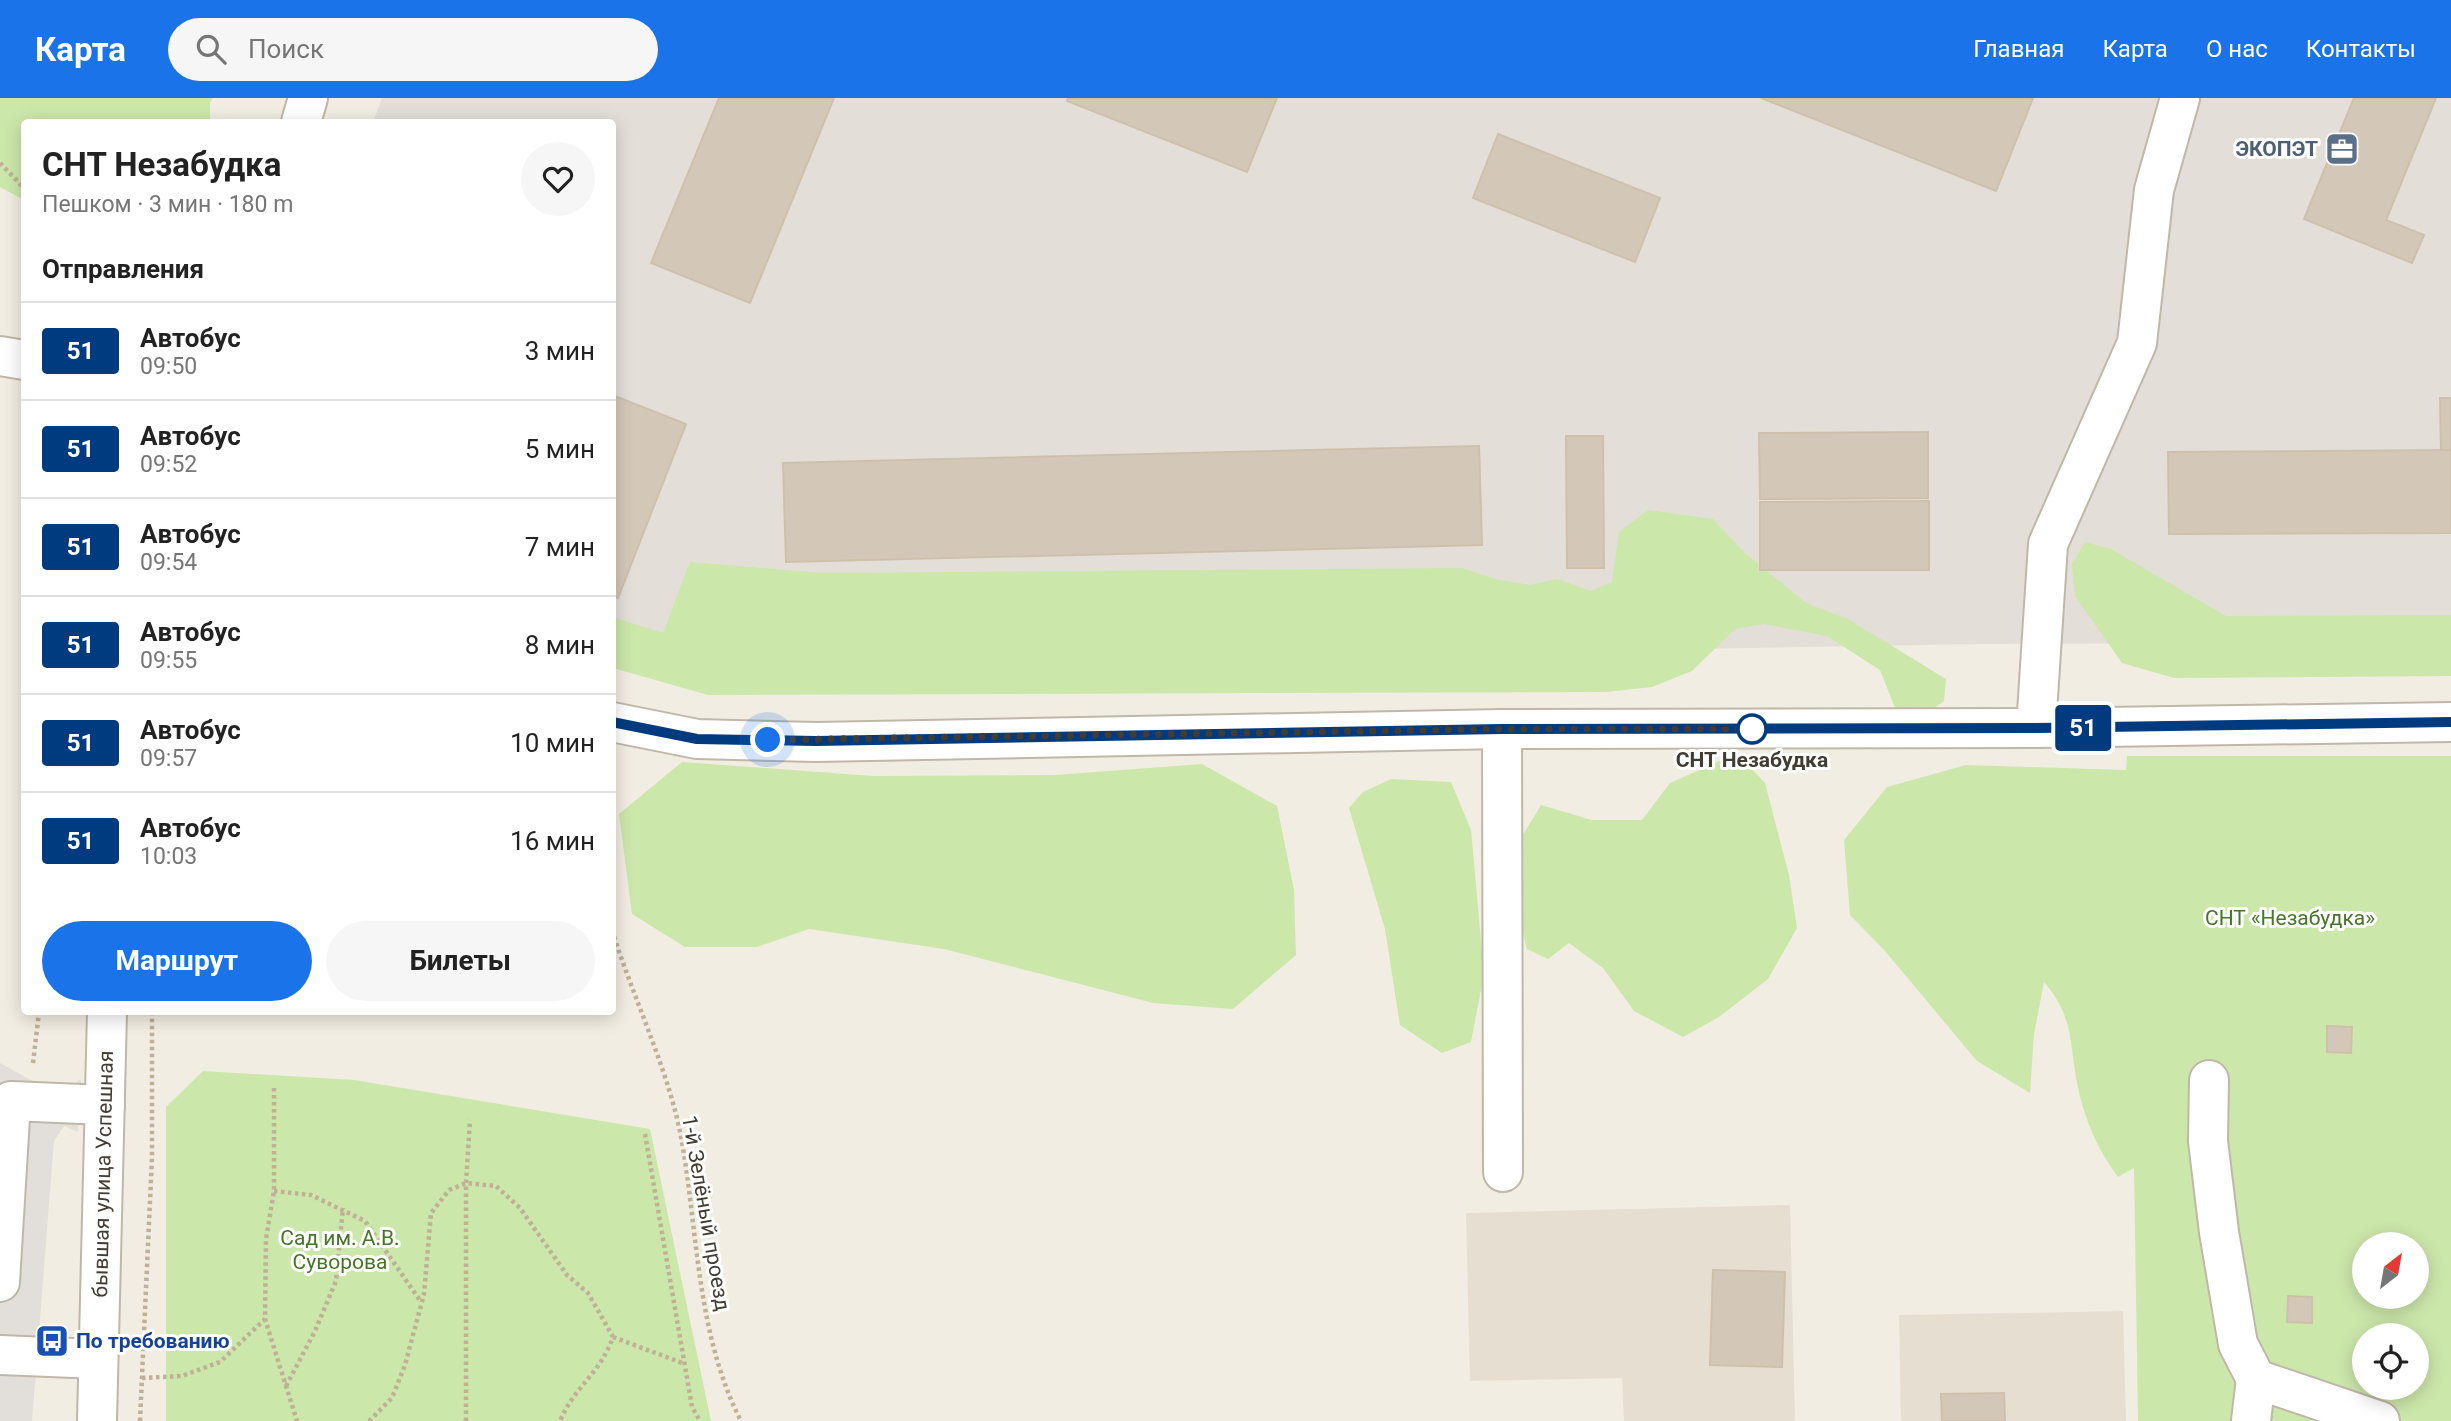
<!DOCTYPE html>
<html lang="ru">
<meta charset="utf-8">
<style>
body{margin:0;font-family:Roboto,sans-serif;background:#f6f6f6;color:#222;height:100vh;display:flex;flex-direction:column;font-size:26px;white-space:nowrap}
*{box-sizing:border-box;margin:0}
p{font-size:23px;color:#767676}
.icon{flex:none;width:38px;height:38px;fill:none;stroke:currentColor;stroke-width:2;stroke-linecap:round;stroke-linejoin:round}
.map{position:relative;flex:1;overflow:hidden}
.drawer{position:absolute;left:21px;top:21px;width:595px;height:896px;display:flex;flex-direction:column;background:#fff;border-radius:7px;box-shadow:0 4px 18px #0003}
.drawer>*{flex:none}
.badge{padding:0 14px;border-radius:5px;font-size:24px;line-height:46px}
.needle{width:46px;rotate:31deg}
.fabs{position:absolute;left:2352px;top:1134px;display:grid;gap:14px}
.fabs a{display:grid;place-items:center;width:77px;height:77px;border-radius:50%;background:#fff;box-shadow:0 4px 18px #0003;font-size:35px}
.you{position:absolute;width:35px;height:35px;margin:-18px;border:5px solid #fff;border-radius:50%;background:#1a73e8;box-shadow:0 0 0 10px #1a73e833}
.map>.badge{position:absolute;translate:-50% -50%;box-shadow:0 0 0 4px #fff}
h2{padding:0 21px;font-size:26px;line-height:63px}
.round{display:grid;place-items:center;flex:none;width:74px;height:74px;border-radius:37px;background:#f6f6f6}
.headline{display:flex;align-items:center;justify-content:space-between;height:119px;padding:0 21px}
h1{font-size:33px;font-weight:700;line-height:52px}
.primary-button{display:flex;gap:14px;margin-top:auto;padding:14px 21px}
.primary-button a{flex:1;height:80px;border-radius:42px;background:#1a73e8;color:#fff;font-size:28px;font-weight:700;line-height:80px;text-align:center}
.primary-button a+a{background:#f6f6f6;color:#222}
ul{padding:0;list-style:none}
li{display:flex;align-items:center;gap:21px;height:98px;padding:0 21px;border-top:2px solid #e0e0e0}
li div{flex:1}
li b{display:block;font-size:26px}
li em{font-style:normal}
li .badge{min-width:77px;font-weight:700;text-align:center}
header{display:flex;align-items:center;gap:42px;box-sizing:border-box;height:98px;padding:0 35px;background:#1a73e8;color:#fff}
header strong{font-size:33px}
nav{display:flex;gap:38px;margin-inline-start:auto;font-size:24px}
.search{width:490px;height:63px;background:#f6f6f6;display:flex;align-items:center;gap:18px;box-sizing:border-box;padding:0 24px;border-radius:38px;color:#767676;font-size:26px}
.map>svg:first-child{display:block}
</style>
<header>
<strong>Карта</strong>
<div class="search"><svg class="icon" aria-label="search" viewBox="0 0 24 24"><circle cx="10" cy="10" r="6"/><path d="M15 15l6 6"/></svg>Поиск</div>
<nav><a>Главная</a><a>Карта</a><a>О нас</a><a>Контакты</a></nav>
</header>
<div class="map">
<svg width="2451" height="1323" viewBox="0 0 2451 1323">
<rect width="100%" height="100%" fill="#f2ede2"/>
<!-- residential -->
<g fill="#e6ded0">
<path d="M1790,1107L1795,1323H1624L1622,1280L1470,1283L1466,1115Z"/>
<path d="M2123,1213L2126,1323H1901L1899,1217Z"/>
</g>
<!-- industrial -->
<path fill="#e3ded8" d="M382,0H2451V544L1985,546L711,568L613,547L612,24H373Z"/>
<!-- green -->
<g fill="#cce7aa" fill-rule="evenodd">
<path d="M0,0H213L210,4V24H24V102L0,89Z"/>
<path d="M1648,412L1713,421L1745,455L1806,505L1848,521L1946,581L1944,603L1926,616L1897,615L1880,572L1827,538L1764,526L1735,531L1692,573L1652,589L1606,594L708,597L613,570L612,519L663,535L690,464L822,475L1462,470L1499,482L1530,487L1557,481L1591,493L1612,484L1619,434Z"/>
<path d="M2085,444L2111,451L2226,518L2451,517V578L2174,580L2122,565L2075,498L2072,466Z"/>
<path d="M1737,655L1765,685L1789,777L1797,830L1768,881L1719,919L1683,939L1634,913L1603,870L1569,845L1548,861L1527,851L1513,795L1516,748L1541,707L1592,722H1642L1670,685Z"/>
<path d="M2127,658H2451V1323H2138L2134,1070L2118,1079C2097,1051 2084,1020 2077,985C2069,942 2074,919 2044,884L2034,936L2030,995L1977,963L1885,853L1850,817L1844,742L1887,689L1966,667L2126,672ZM2364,1146H2417V1199H2364ZM2364,1237H2417V1290H2364Z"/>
<path d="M682,664L873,678L1055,677L1202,666L1277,708L1294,792L1296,857L1233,911L1153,905L944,851L809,831L757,849H685L632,816L619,716Z"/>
<path d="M1391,681L1451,684L1471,732L1484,876L1471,944L1442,955L1400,927L1385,831L1349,710L1363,694Z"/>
<path d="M203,973L354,982L650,1031L711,1323H166V1009Z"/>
</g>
<!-- parking -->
<path fill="#e2dfdb" d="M0,965L47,991L63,993L81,981L78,1034L64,1028L54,1043L32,1323H0Z"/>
<!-- building -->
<g fill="#d3c8b8" stroke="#cec0ab" stroke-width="2">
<path d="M719,0H834L750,205L651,165Z"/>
<path d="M1068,0H1277L1247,74L1067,3Z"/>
<path d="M1761,0H2033L1996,93Z"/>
<path d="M2354,0H2436L2386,122L2424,137L2412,165L2304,121Z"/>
<path d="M1498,36L1660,100L1635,164L1473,100Z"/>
<path d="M612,297L686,326L618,500L612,498Z"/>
<path d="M2440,300H2451V352L2441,353Z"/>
<path d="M1928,334V400L1760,401L1759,335Z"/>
<path d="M1566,338H1603L1604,470H1567Z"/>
<path d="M1479,348L1482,447L786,464L783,365Z"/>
<path d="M2451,352V435L2169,436L2168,354Z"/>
<path d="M1929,403V472H1760V404Z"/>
<path d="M2327,928L2352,929L2351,955L2327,954Z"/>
<path d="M1713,1172L1785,1174L1782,1269L1710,1267Z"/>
<path d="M2288,1198L2312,1199V1225L2287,1224Z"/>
<path d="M2004,1295L2005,1323H1942L1941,1296Z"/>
</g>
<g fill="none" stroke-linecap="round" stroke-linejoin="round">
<defs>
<g id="minor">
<path d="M301,24L308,0"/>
<path d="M0,258L24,262"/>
<path d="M612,624L697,641L816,644L1502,631L2036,630L2451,624"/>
<path d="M2036,630L2048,446L2137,245L2154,92L2180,0"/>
<path d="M1502,631L1503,1074"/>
<path d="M2209,982L2208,1043L2219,1134L2238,1246L2256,1281L2380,1323"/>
<path d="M0,1184L11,1003L105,1007"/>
<path d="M0,1257L98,1261"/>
<path id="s1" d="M97,1323L107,914"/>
<path d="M2251,1323L2256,1281"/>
</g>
</defs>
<!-- minor casing -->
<use href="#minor" stroke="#c0b7a8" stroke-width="42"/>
<!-- path -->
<g stroke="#bfb096" stroke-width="4.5" stroke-dasharray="3.5 3.5" stroke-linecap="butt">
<path d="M0,65L24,90"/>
<path d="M612,832C633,900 670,975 682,1044C698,1137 697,1237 741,1323"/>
<path d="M33,965L39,914"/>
<path d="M274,990V1093L266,1141L265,1221L297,1323"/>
<path d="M645,1036L692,1309L700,1323"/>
<path d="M274,1093L311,1097L365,1123L421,1204"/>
<path d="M613,1239L685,1266"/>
<path d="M142,1280L182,1278L220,1264L265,1221"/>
<path d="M286,1288L315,1233L336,1183L343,1110"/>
<path d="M140,1323L152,1059V914"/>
<path d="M369,1323L392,1300L405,1267L424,1196L431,1115L449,1092L466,1085L496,1088L520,1110L567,1177L588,1195L613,1239C600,1276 574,1289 560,1323"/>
<path d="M466,1323V1085L470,1022"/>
</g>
<!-- minor -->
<use href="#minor" stroke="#fff" stroke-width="38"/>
</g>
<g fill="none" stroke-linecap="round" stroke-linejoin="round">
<defs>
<path id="line" d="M612,624L697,641L816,643L1502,631L2036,630L2451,624"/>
</defs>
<!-- line casing -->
<use href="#line" stroke="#fff" stroke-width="16"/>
<!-- line -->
<use href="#line" stroke="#003b80" stroke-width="10"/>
<!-- walk -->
<path stroke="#433c33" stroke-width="7" stroke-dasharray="0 12.6" d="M768,642L1502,631H1760H1752"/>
</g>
<!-- icons -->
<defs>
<symbol id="office-square" viewBox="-11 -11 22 22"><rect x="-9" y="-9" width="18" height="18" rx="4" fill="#5c6f8a" stroke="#fff"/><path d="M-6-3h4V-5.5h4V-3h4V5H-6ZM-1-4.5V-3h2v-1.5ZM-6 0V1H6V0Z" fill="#fff"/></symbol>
<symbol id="bus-square" viewBox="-11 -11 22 22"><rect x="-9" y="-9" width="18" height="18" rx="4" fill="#1a4fb4" stroke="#fff"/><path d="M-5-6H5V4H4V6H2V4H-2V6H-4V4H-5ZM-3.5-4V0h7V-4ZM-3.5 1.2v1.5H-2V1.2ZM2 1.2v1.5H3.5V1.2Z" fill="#fff"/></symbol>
</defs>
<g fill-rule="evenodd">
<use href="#office-square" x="2323" y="32" width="38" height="38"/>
<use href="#bus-square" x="33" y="1224" width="38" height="38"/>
</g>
<!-- markers -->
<circle fill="#fff" stroke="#003b80" stroke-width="3.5" cx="1752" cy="631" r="14"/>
<g text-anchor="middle" stroke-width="6" stroke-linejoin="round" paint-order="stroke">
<!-- service labels -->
<g font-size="21" font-weight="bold" fill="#4e5e75" stroke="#fff" text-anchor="end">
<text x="2318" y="58">ЭКОПЭТ</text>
</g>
<!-- stop labels -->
<g font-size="21" font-weight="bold" fill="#433c33" stroke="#fff">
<text x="1752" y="669">СНТ Незабудка</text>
</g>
<!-- park labels -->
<g font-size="21" fill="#457526" stroke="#fff">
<text x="2290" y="827">СНТ «Незабудка»</text>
<text x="340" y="1147">Сад им. А.В.<tspan x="340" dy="24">Суворова</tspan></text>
</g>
<!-- street labels -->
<g font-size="21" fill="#433c33" stroke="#fff">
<text dy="7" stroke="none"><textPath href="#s1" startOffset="247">бывшая улица Успешная</textPath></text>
<text transform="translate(706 1115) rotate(80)" y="7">1-й Зелёный проезд</text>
</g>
<!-- transit labels -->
<g font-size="21" font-weight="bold" fill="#164399" stroke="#fff" text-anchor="start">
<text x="76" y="1250">По требованию</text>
</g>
</g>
</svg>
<div class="fabs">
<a><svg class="needle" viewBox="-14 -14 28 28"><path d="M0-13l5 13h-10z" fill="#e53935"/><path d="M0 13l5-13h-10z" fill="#767676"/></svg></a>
<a><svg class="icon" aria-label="locate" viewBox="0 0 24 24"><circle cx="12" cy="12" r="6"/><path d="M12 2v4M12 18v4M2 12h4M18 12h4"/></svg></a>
</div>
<div class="you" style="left:768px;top:642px"></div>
<b class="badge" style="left:2083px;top:630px;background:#003b80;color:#fff">51</b>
<section class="drawer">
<div class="headline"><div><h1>СНТ Незабудка</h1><p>Пешком · 3 мин · 180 m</p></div><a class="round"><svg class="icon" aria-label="heart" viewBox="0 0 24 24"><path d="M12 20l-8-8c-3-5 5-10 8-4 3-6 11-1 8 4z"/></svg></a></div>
<h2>Отправления</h2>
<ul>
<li><span class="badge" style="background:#003b80;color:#fff">51</span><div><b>Автобус</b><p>09:50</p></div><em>3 мин</em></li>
<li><span class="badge" style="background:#003b80;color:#fff">51</span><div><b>Автобус</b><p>09:52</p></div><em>5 мин</em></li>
<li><span class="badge" style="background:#003b80;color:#fff">51</span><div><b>Автобус</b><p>09:54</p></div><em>7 мин</em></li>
<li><span class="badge" style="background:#003b80;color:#fff">51</span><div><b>Автобус</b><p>09:55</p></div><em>8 мин</em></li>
<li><span class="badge" style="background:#003b80;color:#fff">51</span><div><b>Автобус</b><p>09:57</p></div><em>10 мин</em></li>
<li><span class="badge" style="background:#003b80;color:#fff">51</span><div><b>Автобус</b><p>10:03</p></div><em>16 мин</em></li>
</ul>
<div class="primary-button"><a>Маршрут</a><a>Билеты</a></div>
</section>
</div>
